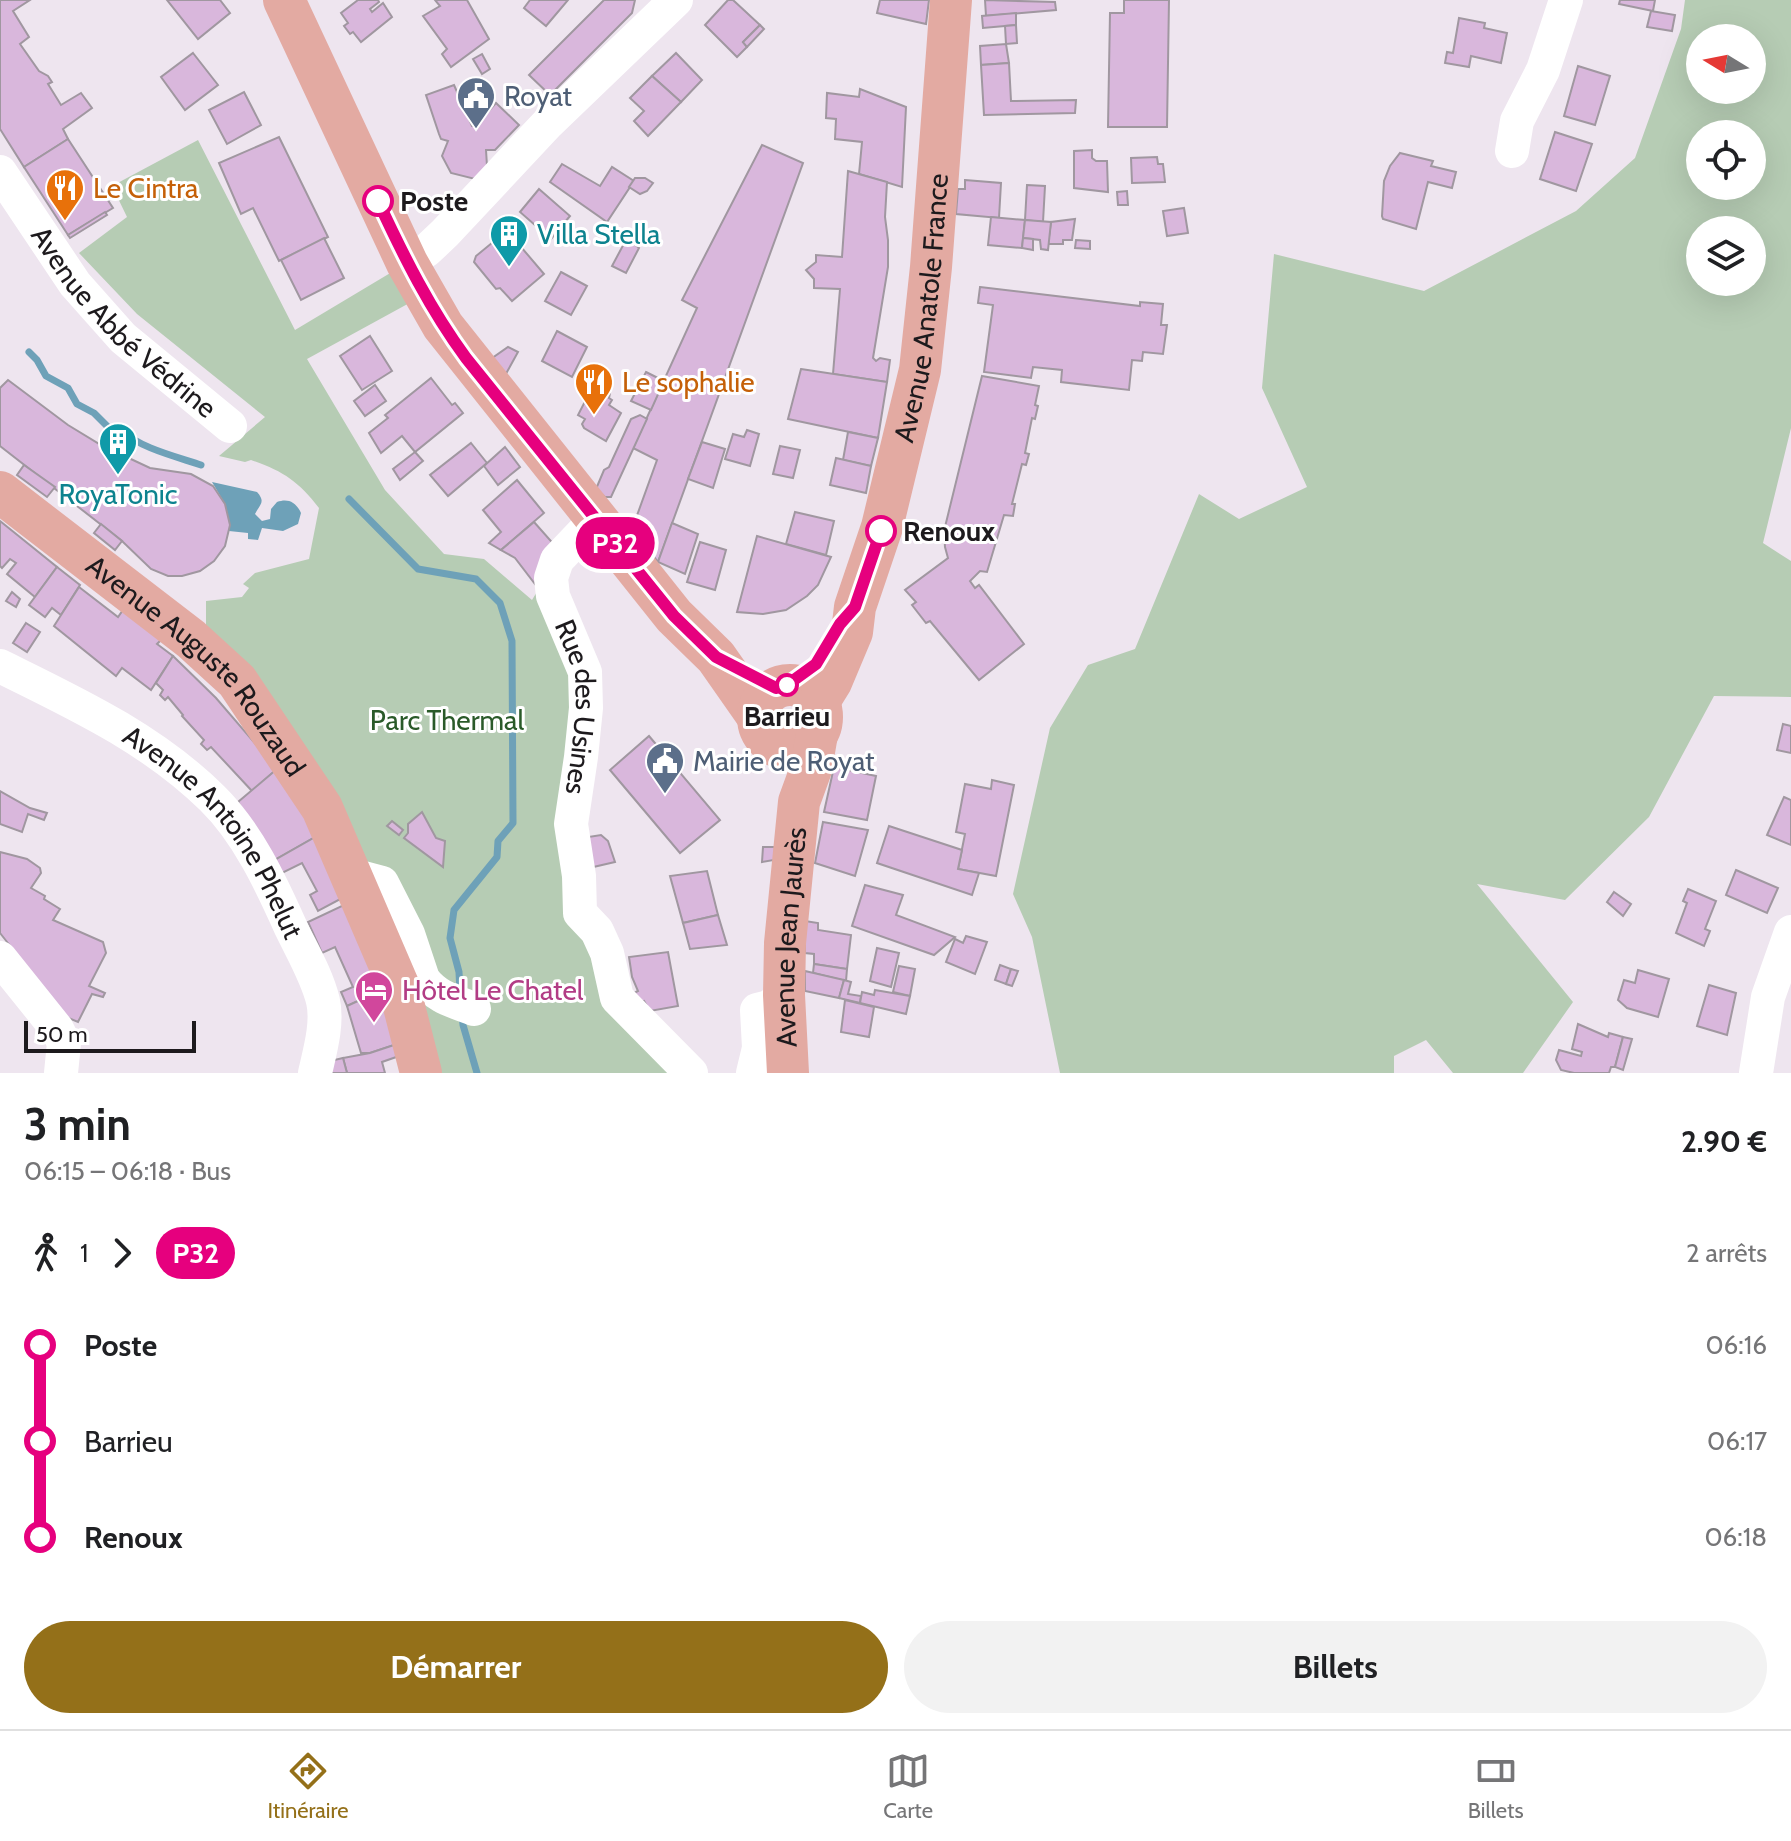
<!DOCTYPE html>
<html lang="fr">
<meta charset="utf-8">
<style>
body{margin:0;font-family:Cabin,sans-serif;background:#f2f2f2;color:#202124;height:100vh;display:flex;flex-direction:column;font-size:30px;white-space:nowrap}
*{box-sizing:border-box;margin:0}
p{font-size:26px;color:#757577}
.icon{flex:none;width:44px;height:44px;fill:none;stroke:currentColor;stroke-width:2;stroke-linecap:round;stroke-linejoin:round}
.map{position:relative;height:1073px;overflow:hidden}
.sheet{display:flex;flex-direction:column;background:#fff;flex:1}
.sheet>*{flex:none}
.badge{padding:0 16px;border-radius:26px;font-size:28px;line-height:52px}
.needle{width:52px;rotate:280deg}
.controls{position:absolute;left:1686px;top:24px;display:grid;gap:16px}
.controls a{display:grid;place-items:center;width:80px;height:80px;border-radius:50%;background:#fff;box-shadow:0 8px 32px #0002;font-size:40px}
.scale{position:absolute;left:24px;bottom:20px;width:172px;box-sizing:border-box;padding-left:8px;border:4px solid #1d1a1d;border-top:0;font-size:22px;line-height:28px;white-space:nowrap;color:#1d1a1d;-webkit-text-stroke:6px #fff;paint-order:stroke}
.map>.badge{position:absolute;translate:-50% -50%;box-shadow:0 0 0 4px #fff}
.legs{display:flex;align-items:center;gap:12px;height:88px;padding:0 24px;font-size:26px}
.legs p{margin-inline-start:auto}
.head{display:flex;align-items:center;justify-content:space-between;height:136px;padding:0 24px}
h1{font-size:44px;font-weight:800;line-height:60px}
.action{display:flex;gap:16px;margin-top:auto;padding:16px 24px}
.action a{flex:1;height:92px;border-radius:48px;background:#947019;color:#fff;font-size:32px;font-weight:800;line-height:92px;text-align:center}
.action a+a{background:#f2f2f2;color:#202124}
ul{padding:0 24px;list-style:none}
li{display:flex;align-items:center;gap:28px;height:96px;font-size:30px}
li i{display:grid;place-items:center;width:12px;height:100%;margin:0 10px;background:currentColor}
li i::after{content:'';width:20px;height:20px;margin:-10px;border:6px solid;border-radius:50%;background:#fff}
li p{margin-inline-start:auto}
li:first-child i{background:linear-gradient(#0000 50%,currentColor 0)}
li:last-child i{background:linear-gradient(currentColor 50%,#0000 0)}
.dock{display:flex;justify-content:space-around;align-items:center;height:112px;border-top:2px solid #e0e0e0;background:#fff;font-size:22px;color:#757577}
.dock a{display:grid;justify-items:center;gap:4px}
.dock .current{color:#947019}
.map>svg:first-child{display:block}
</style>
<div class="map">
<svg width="1791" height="1073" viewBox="0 0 1791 1073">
<rect width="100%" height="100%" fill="#eee5ef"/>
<!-- green -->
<g fill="#b6ccb4" fill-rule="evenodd">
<path d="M1685,0H1791V428L1763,543L1791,561V697L1714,696L1649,817L1565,900L1477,884L1573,1002L1523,1073H1453L1426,1040L1394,1056V1073H1060L1032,937L1013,894L1050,728L1088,665L1135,649L1199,494L1239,519L1307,487L1262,388L1274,254L1424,291L1576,211L1635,158L1681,29ZM1700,38H1752V90H1700ZM1700,134H1752V186H1700ZM1700,230H1752V282H1700Z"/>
<path d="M198,140L295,330L407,263L424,295L307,359L385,490L444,554L484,559L532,600L588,508L559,585L594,679L581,825L592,908L624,996L697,1073H437L206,635V601L242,597L249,588L243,584L255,573L309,559L319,508C298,481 283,471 251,460L245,462L219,456L265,417L137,314L79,253L127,217L112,186Z"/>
</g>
<!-- water -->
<path fill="#6ea1b8" d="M212,482L257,492C266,502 260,504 255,514L262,521L270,519L271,509L277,502C288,498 296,502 301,513L298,524L283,531L262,528L258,540L248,539V533L229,531L225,504Z"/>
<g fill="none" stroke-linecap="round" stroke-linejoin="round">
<!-- stream -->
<g stroke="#6ea1b8" stroke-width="7">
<path d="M29,352L37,360L46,376L68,388L77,404L94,413L113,432L124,431C136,447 181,458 201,465"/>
<path d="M349,499L418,569L476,579L500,603L512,641L513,823L498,841L497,857L454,910L450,938L459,972L460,993"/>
<path d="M462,1013L463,1025L477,1073"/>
</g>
</g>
<!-- building -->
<g fill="#d9b7dc" stroke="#a097a0" stroke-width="2">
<path d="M0,0H30L13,11L29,37L20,44L39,71L48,76L52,82L48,84L61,105L81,93L92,108L63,129L68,139L24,167L0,129Z"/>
<path d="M167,0H220L230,13L198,39Z"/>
<path d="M358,0H378L379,2L370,9L372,12L383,3L392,17L361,42L353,32L350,34L344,26L348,23L341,13Z"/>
<path d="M435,0H467L489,39L451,67L442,54L447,49L423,16L440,6Z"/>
<path d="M530,0H568L546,26L524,8Z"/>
<path d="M604,0H635L632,13L550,95L529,75Z"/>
<path d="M728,0H733L760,25L743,42L747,47L737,57L705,25Z"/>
<path d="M880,0H929L926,24L877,13Z"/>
<path d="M985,0L1055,2L1056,10L986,16Z"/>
<path d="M1124,0H1169L1167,127H1108L1110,13H1124Z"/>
<path d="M1620,0H1655L1653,11L1619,4Z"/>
<path d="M1651,11L1675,15L1672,31L1647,27Z"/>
<path d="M1016,13V25L983,28L982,16Z"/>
<path d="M1459,18L1485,23L1484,28L1507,33L1501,63L1471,56L1469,67L1445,63L1447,52L1453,53Z"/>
<path d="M760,25L764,29L747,47L743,42Z"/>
<path d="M1016,25L1017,43L1006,44L1005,26Z"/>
<path d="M1006,44L1009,63L981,65L980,46Z"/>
<path d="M193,53L218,85L185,110L161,77Z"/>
<path d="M676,53L702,80L681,102L652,76Z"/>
<path d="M482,54L490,69L482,74L473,59Z"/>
<path d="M1009,63L1011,101L1076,100L1075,113L984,115L981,65Z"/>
<path d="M1578,66L1610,76L1595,125L1564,116Z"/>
<path d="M652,76L681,102L648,136L634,121L644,111L630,98Z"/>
<path d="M454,85L472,126H475L496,103L519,125L495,150H486L487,166L475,179L451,173L442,156L448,141L441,139L439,134L426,95Z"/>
<path d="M860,89L906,107L902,187L859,174L862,142L835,139L836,119L826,118L827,93L859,97Z"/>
<path d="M244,92L261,125L227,144L209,110Z"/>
<path d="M1555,132L1592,144L1576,191L1540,179Z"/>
<path d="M279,137L328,237L279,261L253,208L241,214L219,163Z"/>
<path d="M68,139L113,208L68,235L24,167Z"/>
<path d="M762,145L803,163L658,562L635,534V521L657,460L633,448L697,308L682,300Z"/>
<path d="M1092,150V158L1096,161H1107L1108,192L1074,188V151Z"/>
<path d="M1400,153L1433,161L1431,166L1456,172L1452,188L1428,182L1416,229L1383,219L1382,216L1384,181L1390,166Z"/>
<path d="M1157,157L1158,164H1163L1165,182L1132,183L1131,158Z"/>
<path d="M562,164L600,186L612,167L634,181L607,222L550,182Z"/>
<path d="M848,171L887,182L885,217L888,240V267L873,358L876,361L880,358L890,360L887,382L833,374L840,289L814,288V279L806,270L816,262V255L842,257Z"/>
<path d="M635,178H645L653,183L647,191L640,194L629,187Z"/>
<path d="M965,180L1001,183L999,218L956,214L958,189H965Z"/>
<path d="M1027,185L1045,186L1043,222L1025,220Z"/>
<path d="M539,189L570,216L551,239L520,212Z"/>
<path d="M1127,191L1128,205H1118L1117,192Z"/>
<path d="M1184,208L1188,233L1167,236L1163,211Z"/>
<path d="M105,212L107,215L70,238L68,235Z"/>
<path d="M991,217L1025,220L1022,248L988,245Z"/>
<path d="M1075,219L1072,240H1063V244H1048L1051,222Z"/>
<path d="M1025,220L1051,222L1048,250L1041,249L1040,240L1023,238Z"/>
<path d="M504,233L513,242L516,241L544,274L512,301L500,288L496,289L474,262L476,256Z"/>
<path d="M324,238L344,278L301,300L281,260Z"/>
<path d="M627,238L639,248L626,273L612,266Z"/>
<path d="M1023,238L1033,239V250L1022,248Z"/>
<path d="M1076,240L1090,241V249L1075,248Z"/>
<path d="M561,272L587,286L571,315L545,301Z"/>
<path d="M980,287L1140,306V302L1163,304L1161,325H1167L1163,354L1143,352L1142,361L1132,360L1129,390L1061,382L1062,370L1033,367L1031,378L984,372L993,305L978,303Z"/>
<path d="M557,331L587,347L572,377L542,361Z"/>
<path d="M370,336L392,371L362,390L340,356Z"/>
<path d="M508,347L518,352L502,381L488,361Z"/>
<path d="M801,369L887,382L878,438L788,419Z"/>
<path d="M646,372L664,381L651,410L631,401Z"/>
<path d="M982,376L1039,386L1035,405L1038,406L1035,419L1032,418L1025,453L1029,454L1026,465L1022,464L1012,504H1015L1013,516L1004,515L987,572L980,571L970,581L975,588L979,585L1024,644L979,680L930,621L926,623L912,605L916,602L905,590L948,558L945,547L944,531Z"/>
<path d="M431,378L452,405L455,403L463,413L415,452L402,436L381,453L369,433L388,418L385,415Z"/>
<path d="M8,380L68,425L101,445L150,468L191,474L213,486L225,504L230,525L225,546L214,561L200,571L182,576H168L151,569L122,541L0,446V388Z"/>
<path d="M594,384L610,393L609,398L612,400L609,405L621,413L606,441L584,428L582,424L585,419L578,415Z"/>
<path d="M375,385L386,401L365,416L354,401Z"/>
<path d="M640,415L647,419L611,497H605L596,489L604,470L609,467L631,419Z"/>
<path d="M747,430L759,434L750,466L725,459L733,434L744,437Z"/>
<path d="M848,432L878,438L871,466L843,460Z"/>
<path d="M702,442L725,449L713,488L688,479Z"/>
<path d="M471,443L487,463L448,496L430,475Z"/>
<path d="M780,446L800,450L793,478L773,474Z"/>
<path d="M505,447L520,467L498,485L484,466Z"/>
<path d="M415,452L423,461L400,480L393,469Z"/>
<path d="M836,458L871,466L866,493L830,485Z"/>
<path d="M24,465L55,487L47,497L17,475Z"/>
<path d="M517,480L544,513L501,550L489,543L501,532L483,510Z"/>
<path d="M795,512L834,521L826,555L786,544Z"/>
<path d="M0,521L57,567L35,597L7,574L16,563L10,559L2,568L0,566Z"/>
<path d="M534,522L558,549L535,584L515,558L501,550Z"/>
<path d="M672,523L698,534L685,574L658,562Z"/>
<path d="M101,524L122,541L115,550L94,533Z"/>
<path d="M757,536L831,557L818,585L807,596L786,610L763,614L737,612Z"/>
<path d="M700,542L726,550L715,590L687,582Z"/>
<path d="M57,567L80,585L61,615L52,608L45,617L29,605Z"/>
<path d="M79,587L118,617L123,610L161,640L157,644L173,656L151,690L122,668L116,676L54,626Z"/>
<path d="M12,592L20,599L16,607L6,601Z"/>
<path d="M26,623L40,632L27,652L13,643Z"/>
<path d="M173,656L216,698L277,769L252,791L211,747L207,750L201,744L204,740L182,716L183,715L168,697L165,700L160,695L163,690L156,683Z"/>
<path d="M1783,724L1791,726V753L1777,750Z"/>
<path d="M649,736L720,820L680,853L610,770Z"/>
<path d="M834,767L876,776L867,820L824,812Z"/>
<path d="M277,769L317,836L273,861L238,802Z"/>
<path d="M992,780L1014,785L996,876L958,869L965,834L956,832L965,784L991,789Z"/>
<path d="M0,791L30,808L47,813L44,820L28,814L22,832L0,824Z"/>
<path d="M1784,797L1791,800V845L1767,835Z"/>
<path d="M422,812L436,838L445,841L443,867L404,838L408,833V824Z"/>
<path d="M392,821L403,830L399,835L387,826Z"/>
<path d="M823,822L868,830L855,876L815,863Z"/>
<path d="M889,826L962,850L958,869L979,873L972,895L877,863Z"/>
<path d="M601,835L608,841L615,862L589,868L582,838Z"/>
<path d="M317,836L346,896L318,911L310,895L317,891L302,863L280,874L273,861Z"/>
<path d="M763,847H775L774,860L762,862Z"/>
<path d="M0,852L27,859L40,868L41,873L31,888L45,896L44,899L60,909L53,920L103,942L106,953L89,986L105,993L103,997L92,994L78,1022L66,1017L0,933Z"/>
<path d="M1736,870L1778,888L1767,913L1726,895Z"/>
<path d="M707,871L718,915L683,923L670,876Z"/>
<path d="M865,885L903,895L896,915L955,937L934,955L852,926Z"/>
<path d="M1688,889L1716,901L1705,929L1710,931L1704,946L1676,933L1687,903L1683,901Z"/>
<path d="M1614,892L1631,904L1623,916L1607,902Z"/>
<path d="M346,904L384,989L347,1006L341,992L353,987L335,947L322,953L308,922Z"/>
<path d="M718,915L727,945L690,949L683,923Z"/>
<path d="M805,921L818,923V930L851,935L847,969L814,964V954L805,953Z"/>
<path d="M966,936L987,942L975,974L946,962L955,939L963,943Z"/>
<path d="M877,948L899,953L891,987L870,981Z"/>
<path d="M668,952L678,1006L650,1011L644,1001L638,1003L634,993L638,991L632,977L629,957Z"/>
<path d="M814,964L847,969L846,981L813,973Z"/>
<path d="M1000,965L1011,969L1006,984L995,980Z"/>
<path d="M899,966L915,969L910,996L893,992Z"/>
<path d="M1011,969L1018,971L1012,986L1006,984Z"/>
<path d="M1638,970L1669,979L1658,1017L1627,1008L1618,1000L1624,980L1635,983Z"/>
<path d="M805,971L844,980L839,998L805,991Z"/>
<path d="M844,980L851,982L848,994L861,996L860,1003L839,998Z"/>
<path d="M1709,985L1736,993L1727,1035L1697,1026Z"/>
<path d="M384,989L400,1043L370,1053H361L347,1006Z"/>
<path d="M875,990L910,996L906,1014L860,1003L862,992L874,995Z"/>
<path d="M845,1000L874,1007L869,1037L841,1032Z"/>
<path d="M1578,1024L1608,1037L1609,1033L1623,1037L1615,1067H1611L1609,1073H1574L1561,1070L1556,1060L1559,1050L1581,1056L1582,1052L1572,1049Z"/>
<path d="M1623,1037L1632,1039L1623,1070L1615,1067Z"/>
<path d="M400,1043L402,1055L382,1062L385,1073H347L343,1058L370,1053Z"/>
<path d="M343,1058L347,1073H328L330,1061Z"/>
</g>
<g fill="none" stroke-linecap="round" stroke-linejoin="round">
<!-- minor -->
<g stroke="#fff" stroke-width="34">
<path d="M1512,151L1517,121L1543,70L1566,0"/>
<path id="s1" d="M0,172L75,284L123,338L230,426"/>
<path d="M407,263L427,250L445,233L548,123L676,0"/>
<path id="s2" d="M596,519L557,560L551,578L553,596L585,672L586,708L581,757L571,824L579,876L580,913L597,931L607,953L617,998L691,1073"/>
<path id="s3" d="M0,666C75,703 151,738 212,798C247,832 271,883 291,928C302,951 317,976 323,1001C328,1023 320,1051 315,1073"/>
<path d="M352,875L382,883L408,934L423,979C436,997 453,1001 474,1009"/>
<path d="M0,958L57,1029L64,1043L61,1073"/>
<path d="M753,1073L759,1048L757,1010L769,1007L784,995"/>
<path d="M1756,1073L1768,997L1791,932"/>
</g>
<!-- major -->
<g stroke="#e3aaa2" stroke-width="42">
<path d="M284,0L407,263L443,326L674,616L716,657L758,717"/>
<path id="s4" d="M0,492L191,639L237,681L322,808L399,987L421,1073"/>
<circle cx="790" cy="717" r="32"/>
<path id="s5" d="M818,703L831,682L852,632L855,607L882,527L920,370L931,267L951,0"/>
<path id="s6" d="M788,1073L784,995L785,943L799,802L811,769L817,734"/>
</g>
</g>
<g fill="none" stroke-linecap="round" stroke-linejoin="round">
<defs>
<path id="line-1" d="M378,201C404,257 430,309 466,358L674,616L716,657L776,688L787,685L816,664L840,624L855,607L881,531"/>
</defs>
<!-- line-1 casing -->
<use href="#line-1" stroke="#fff" stroke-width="18"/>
<!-- line-1 -->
<use href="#line-1" stroke="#e6007e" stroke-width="12"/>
</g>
<!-- icons -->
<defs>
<symbol id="civic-pin" viewBox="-11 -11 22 30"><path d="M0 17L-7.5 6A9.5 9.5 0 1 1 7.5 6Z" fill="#5c6f8a" stroke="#fff"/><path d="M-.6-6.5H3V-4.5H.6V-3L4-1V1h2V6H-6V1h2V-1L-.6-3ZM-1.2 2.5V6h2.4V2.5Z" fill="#fff"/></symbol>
<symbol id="restaurant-pin" viewBox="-11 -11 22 30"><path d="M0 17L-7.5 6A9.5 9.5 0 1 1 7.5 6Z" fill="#e8710a" stroke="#fff"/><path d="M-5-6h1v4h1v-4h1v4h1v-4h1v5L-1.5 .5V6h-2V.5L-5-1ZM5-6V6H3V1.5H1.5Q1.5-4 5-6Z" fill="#fff"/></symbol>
<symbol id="building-pin" viewBox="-11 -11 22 30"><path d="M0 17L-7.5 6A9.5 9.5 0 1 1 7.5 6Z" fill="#0f9aa8" stroke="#fff"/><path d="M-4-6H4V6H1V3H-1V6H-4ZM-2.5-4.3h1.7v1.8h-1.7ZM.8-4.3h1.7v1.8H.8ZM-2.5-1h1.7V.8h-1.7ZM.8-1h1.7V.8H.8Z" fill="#fff"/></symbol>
<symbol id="hotel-pin" viewBox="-11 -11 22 30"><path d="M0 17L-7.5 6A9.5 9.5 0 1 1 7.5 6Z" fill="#d1479c" stroke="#fff"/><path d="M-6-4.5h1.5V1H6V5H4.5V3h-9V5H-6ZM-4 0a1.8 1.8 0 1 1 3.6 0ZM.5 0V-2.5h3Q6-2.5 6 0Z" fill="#fff"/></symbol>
</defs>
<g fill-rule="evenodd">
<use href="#civic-pin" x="454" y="74" width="44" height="60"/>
<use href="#restaurant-pin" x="43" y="166" width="44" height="60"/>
<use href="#building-pin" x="487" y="212" width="44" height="60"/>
<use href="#restaurant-pin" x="572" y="360" width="44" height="60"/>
<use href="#building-pin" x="96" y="420" width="44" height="60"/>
<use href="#civic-pin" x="643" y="739" width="44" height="60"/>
<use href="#hotel-pin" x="352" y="968" width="44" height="60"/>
</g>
<!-- markers -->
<g fill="#fff" stroke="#e6007e" stroke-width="4">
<circle cx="378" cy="201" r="14"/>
<circle cx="881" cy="531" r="14"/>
<circle cx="787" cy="685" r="10"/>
</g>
<g text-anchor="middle" stroke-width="6" stroke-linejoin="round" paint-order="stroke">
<!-- service labels -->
<g font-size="28" fill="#4e5e75" stroke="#fff" text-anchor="start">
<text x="504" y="106">Royat</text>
<text x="693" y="771">Mairie de Royat</text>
</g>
<!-- food labels -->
<g font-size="28" fill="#c56008" stroke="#fff" text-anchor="start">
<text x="93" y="198">Le Cintra</text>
<text x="622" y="392">Le sophalie</text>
</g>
<!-- stop labels -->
<g font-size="28" font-weight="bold" fill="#1d1a1d" stroke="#fff" text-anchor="start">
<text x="400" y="211">Poste</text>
<text x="903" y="541">Renoux</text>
<text x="787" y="726" text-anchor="middle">Barrieu</text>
</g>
<!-- culture labels -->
<g font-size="28" fill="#0d838f" stroke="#fff" text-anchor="start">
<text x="537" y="244">Villa Stella</text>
<text x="118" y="504" text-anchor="middle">RoyaTonic</text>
</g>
<!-- street labels -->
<g font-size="28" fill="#1d1a1d" stroke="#fff">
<text dy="10" stroke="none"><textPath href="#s5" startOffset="412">Avenue Anatole France</textPath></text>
<text dy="10" stroke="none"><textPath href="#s1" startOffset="196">Avenue Abbé Védrine</textPath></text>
<text dy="10" stroke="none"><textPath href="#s4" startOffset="264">Avenue Auguste Rouzaud</textPath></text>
<text dy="10" stroke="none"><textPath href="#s2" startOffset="210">Rue des Usines</textPath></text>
<text dy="10" stroke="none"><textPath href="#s3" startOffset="278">Avenue Antoine Phelut</textPath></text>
<text dy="10" stroke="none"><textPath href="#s6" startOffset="136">Avenue Jean Jaurès</textPath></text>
</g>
<!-- park labels -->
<g font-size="28" fill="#2a5a29" stroke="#fff">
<text x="447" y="730">Parc Thermal</text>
</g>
<!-- hotel labels -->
<g font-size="28" fill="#b23c85" stroke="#fff" text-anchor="start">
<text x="402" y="1000">Hôtel Le Chatel</text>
</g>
</g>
</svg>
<div class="controls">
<a><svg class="needle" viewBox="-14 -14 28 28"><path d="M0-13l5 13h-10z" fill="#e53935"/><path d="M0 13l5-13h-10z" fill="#757577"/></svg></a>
<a><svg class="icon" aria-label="locate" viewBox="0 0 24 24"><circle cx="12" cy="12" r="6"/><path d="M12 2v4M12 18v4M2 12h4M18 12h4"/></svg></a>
<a><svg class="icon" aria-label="layers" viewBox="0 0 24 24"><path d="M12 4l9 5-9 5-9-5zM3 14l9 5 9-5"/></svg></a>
</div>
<div class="scale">50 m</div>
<b class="badge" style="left:615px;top:543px;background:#e6007e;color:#fff">P32</b>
</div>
<section class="sheet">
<div class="head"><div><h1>3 min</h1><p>06:15 – 06:18 · Bus</p></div><b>2.90 €</b></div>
<div class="legs"><svg class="icon" aria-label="walk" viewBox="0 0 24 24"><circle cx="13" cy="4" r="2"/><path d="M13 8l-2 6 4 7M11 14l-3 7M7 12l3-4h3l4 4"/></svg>1<svg class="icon" aria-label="forward" viewBox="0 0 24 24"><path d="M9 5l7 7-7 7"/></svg><b class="badge" style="background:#e6007e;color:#fff">P32</b><p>2 arrêts</p></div>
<ul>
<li><i style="color:#e6007e"></i><b>Poste</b><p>06:16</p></li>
<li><i style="color:#e6007e"></i><span>Barrieu</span><p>06:17</p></li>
<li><i style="color:#e6007e"></i><b>Renoux</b><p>06:18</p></li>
</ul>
<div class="action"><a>Démarrer</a><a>Billets</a></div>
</section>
<nav class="dock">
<a class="current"><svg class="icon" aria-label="directions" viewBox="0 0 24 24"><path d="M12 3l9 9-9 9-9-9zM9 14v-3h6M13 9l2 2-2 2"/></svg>Itinéraire</a>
<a><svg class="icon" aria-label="map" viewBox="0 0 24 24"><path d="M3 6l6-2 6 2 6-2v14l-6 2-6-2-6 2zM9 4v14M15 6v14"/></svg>Carte</a>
<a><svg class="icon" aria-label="tickets" viewBox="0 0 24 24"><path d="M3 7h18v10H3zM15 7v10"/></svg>Billets</a>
</nav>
